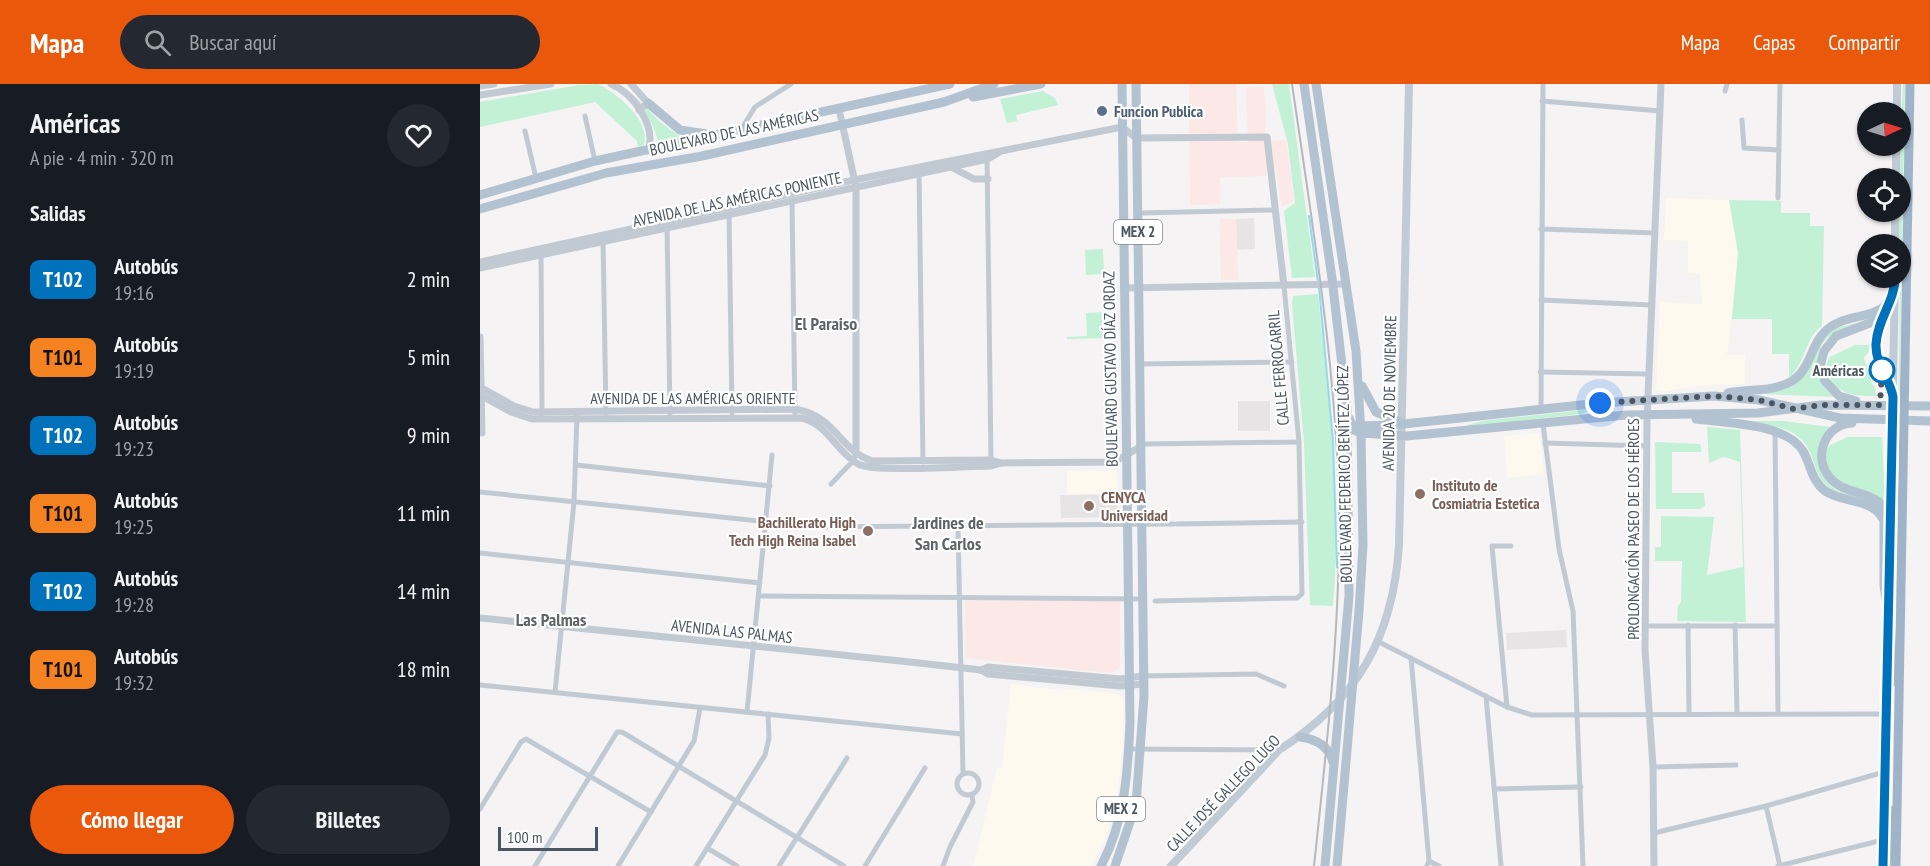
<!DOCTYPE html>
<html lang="es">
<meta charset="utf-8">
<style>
body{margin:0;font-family:"PT Sans Narrow",sans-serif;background:#242831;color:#f1f3f6;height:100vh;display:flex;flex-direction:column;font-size:22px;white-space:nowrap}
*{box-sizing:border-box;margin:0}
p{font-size:20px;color:#9ea1a6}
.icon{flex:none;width:33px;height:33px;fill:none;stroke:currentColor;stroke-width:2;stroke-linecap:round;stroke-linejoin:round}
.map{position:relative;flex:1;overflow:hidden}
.details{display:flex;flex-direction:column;background:#171b24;width:480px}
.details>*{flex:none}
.badge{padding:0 12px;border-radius:9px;font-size:21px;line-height:39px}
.needle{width:39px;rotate:86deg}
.tools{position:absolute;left:1377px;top:18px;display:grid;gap:12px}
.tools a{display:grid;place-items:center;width:54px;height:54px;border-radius:50%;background:#171b24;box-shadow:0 2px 4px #0004;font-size:30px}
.scale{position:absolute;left:18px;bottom:15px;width:100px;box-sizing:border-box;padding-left:6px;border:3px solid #4a5661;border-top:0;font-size:16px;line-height:21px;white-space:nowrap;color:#4a5661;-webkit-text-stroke:4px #fff;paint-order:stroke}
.you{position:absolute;width:30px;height:30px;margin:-15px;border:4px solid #fff;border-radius:50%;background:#1a73e8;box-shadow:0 0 0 9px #1a73e833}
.map>.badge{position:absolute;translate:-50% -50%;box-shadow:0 0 0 3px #fff}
h2{padding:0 30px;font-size:22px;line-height:54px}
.round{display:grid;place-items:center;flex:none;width:63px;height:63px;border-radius:32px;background:#242831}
.headline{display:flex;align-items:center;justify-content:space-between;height:102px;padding:0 30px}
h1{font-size:28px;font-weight:700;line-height:45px}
.primary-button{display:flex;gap:12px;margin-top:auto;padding:12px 30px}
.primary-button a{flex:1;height:69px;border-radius:36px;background:#ea580c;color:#fff;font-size:24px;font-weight:700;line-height:69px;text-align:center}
.primary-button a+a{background:#242831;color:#f1f3f6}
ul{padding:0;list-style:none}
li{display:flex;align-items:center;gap:18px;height:78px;padding:0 30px}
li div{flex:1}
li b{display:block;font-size:22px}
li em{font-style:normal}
li .badge{min-width:66px;font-weight:700;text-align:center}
header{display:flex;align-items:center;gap:36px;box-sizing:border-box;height:84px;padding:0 30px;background:#ea580c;color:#fff}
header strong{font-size:28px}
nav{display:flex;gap:33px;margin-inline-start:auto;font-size:21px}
.search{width:420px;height:54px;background:#242831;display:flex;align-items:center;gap:15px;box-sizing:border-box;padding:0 21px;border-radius:33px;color:#9ea1a6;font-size:22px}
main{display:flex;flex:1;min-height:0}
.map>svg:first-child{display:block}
</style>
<header>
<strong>Mapa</strong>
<div class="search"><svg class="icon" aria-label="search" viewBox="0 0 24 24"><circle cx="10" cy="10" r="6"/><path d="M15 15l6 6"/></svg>Buscar aquí</div>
<nav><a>Mapa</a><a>Capas</a><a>Compartir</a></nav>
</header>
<main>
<section class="details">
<div class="headline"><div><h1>Américas</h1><p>A pie · 4 min · 320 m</p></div><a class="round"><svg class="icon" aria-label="heart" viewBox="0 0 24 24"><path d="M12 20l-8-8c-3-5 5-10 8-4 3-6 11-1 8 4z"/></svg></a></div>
<h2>Salidas</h2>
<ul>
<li><span class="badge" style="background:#0072bc;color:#fff">T102</span><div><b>Autobús</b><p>19:16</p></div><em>2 min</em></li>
<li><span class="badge" style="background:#f58220;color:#111">T101</span><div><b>Autobús</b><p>19:19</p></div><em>5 min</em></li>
<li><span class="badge" style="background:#0072bc;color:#fff">T102</span><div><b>Autobús</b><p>19:23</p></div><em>9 min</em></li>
<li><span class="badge" style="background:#f58220;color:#111">T101</span><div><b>Autobús</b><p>19:25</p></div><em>11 min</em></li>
<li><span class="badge" style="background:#0072bc;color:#fff">T102</span><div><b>Autobús</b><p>19:28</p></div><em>14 min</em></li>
<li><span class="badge" style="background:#f58220;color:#111">T101</span><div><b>Autobús</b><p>19:32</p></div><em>18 min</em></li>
</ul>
<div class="primary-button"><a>Cómo llegar</a><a>Billetes</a></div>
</section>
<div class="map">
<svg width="1450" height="782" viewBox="0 0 1450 782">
<rect width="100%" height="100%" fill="#f5f3f3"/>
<!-- commercial -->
<g fill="#fdf9ef">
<path d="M1186,114L1249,116L1258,170L1247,271H1265V300L1216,302L1181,308L1176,306L1180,218L1222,220L1220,190L1208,189V157L1184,156Z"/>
<path d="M1059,349L1064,390L1027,394L1024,352Z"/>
<path d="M637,386L638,410L587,411V387Z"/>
<path d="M531,600L585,607L586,605L637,609L643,614V659L637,716L626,752L611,782H493L517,684H522Z"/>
</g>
<!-- education -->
<g fill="#e6e4e5">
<path d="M774,134L775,165L757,166L756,135Z"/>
<rect x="758" y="317" width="32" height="30"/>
<path d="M638,410V433L581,434L580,411Z"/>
<path d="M1086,546L1087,563L1027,566L1026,549Z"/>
</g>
<!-- medical -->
<g fill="#fce8e6">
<path d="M709,0H756L758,58H768L766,3H783L786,22L785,57L806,56L814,116L802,123L796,84L786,86V92L740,93V120L710,121Z"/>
<path d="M740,135H756L758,196H741Z"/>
<path d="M485,517H640V584L631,589L486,574Z"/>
</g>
<!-- green -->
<g fill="#c3f1d5">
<path d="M118,0C137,9 171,37 164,61L158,63L157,57L115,18L0,43V18L99,1Z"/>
<path d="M792,0H809L835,193L812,194L804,127L815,119L808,60Z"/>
<path d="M1423,0H1425L1416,500L1420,194L1418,94Z"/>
<path d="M563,7L575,14L578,21L536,31L537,37L527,39L520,15Z"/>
<path d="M154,11L179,37L199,52L197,55L179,58L172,40Z"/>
<path d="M1249,116L1301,117V129H1330V142H1344L1342,242C1326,252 1326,278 1309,294V270H1292V235H1252L1258,169Z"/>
<path d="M623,165L624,190L606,191L605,166Z"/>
<path d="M838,210C848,313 862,419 853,522L830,521L824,359L812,220L813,212Z"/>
<path d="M626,228L627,254L587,255V253L607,252L606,229Z"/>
<path d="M1387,237C1376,241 1361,244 1351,251C1329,267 1337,297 1354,313L1283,310L1306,305L1319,297L1345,251L1359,243Z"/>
<path d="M1375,261H1389V267L1384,274L1392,300L1396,304L1395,309L1400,312C1380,312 1357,313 1348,291C1345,284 1346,279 1350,273Z"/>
<path d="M1112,325L1101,330L981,343L1002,337Z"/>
<path d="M1263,337H1303L1350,343C1333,358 1334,388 1352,403C1361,410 1373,412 1384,414C1321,411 1347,370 1313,349C1299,341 1279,340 1263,337Z"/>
<path d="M1227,343L1260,346L1266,538L1197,537L1198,522L1201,518L1202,477H1175V463H1181V432L1234,433L1227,491L1263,483L1260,378L1244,373L1229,379Z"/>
<path d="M1368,353H1402L1405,413L1402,418L1361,399L1349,389L1345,367L1350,361Z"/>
<path d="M1175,358L1220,360L1222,368H1192V409H1224L1225,422L1220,425H1176Z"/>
</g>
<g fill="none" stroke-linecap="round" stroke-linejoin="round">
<!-- stream -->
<g stroke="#90daee" stroke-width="2">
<path d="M829,132L838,198"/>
<path d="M839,203L853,358L857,483"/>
</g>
<!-- minor -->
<g stroke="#c1cad2" stroke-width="5">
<path d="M1245,7L1247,0"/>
<path d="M1062,17L1180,27"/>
<path d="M105,32L115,77"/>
<path d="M1262,36L1264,64L1299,66"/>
<path d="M262,44L275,23L311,0"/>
<path d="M45,47L56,94"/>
<path d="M507,72L511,377"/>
<path d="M439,88L443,378"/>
<path d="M1298,114L1300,0"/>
<path d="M312,116L315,333"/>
<path d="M249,129L252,329"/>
<path d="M658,129L795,126"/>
<path d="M187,141L190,330"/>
<path d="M1061,145L1175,149"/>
<path d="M123,154L126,331"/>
<path d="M61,169L62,331"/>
<path d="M1061,216L1171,221"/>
<path d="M660,280L812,278"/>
<path d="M1060,288L1168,290"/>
<path d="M1061,325L1063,0"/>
<path d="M1063,340L1079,465L1093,527L1103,782"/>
<path d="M1295,347L1298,630"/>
<path d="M1065,359L1167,362"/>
<path d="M660,363L665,360L819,358"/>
<path d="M96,381L290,402"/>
<path d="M351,400L373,377L376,369"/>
<path d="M0,408L338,443L694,440"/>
<path d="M697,440L822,438"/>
<path d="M478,443L483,690"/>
<path d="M0,469L280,499"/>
<path d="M279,512L661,515"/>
<path d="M675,517L817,514L822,510L819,358L804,202"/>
<path d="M1208,541L1209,629"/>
<path d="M1255,541L1257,629"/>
<path d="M1166,542H1297"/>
<path d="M897,557L1027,623L1052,631L1405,630"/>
<path d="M931,574L949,777L947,782"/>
<path d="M663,592L776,590L804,602"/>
<path d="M0,601L482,650"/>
<path d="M75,608L94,418L97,331"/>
<path d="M1006,612L1021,782"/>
<path d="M1027,623L1012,462H1031"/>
<path d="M267,628L292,371"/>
<path d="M649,665L799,666"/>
<path d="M1173,683L1256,681"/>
<circle cx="488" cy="700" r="11"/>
<path d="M1015,705L1101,703"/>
<path d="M1286,722L1300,782"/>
<path d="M0,725L41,658L46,655L171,728"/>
<path d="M1174,749L1286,722L1404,688"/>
<path d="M227,764L257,782"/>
<path d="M949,777L959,782"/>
<path d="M55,782L137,648H142L364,782"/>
<path d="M138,782L214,657L220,624"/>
<path d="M216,782L285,671L289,654L288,630"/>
<path d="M299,782L367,674"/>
<path d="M385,782L445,684"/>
<path d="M463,782L470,763L493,718L492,711"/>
<path d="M1298,782L1403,756"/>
</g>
<!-- tertiary -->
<g stroke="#c1cad2" stroke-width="7">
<path d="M131,0C153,9 177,42 168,67"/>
<path d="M151,0L168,19L159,26"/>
<path d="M0,2L14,0"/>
<path d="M0,11L71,0"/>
<path d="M359,25L376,103V369"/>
<path d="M471,83L494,95H508"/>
<path d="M0,178L374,96L642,43L656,54L787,53L804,202"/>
<path d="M0,184L508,75L518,69"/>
<path d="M644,204L866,200"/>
<path d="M0,253L2,349"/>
<path d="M0,303L34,322L53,328L315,325C357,332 359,367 393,377L511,376L521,379"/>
<path d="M0,311L31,328L52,335L322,334C349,341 356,368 378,380C396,389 485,382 511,382L521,379L634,378L660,363"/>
<path d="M0,534L430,578L501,586L508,590L640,602L664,600"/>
<path d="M501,586L508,583L640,595L663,592"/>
<path d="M1174,782L1173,683L1165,566L1167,336L1181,0"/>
</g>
<!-- secondary -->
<g stroke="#c1cbd6" stroke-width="8">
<path d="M1417,28V0"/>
<path d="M1416,94V62"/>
<path d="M1415,160V128"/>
<path d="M1409,513L1415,194"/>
<path d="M1403,780L1407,546"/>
<path d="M691,782L799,666C878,615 913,554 919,461L929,0"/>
</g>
<!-- primary -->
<g stroke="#b3c2d1" stroke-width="9">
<path d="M824,0L852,194L867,325L869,512L845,782"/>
<path d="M836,0L876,267L881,349L883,461L879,527L857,782"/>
<path d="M493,13L561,0"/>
<path d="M168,19L200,46L226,50"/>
<path d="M0,111L115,77L470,0"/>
<path d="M0,125L126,89L222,72L464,18L514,0"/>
<path d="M882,302L896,328L919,338"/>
<path d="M1248,309C1268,305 1294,308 1312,297C1333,284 1330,255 1352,242C1369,230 1390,235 1407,221"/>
<path d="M1376,317L1359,312L1345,297L1340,283L1344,267L1356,252L1395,237L1415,205"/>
<path d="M869,334L874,346L881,349L927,352L1146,331L1278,329L1341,321L1450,322"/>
<path d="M1216,335C1246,339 1306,339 1323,367C1331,381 1331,396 1345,407C1364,420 1393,413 1404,437V501L1407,522"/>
<path d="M1372,339C1345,340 1332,373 1350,394C1363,409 1384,407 1399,418L1404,432"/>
<path d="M875,342L914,341L1120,319L1234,312L1279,316L1360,334L1450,337"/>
<path d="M820,653C836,655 849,662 853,678"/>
<path d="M621,782C645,737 648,687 650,638L642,0"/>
<path d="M635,782L656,720L664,612L656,0"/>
</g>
<!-- trunk -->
<g stroke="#9fb4c9" stroke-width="9">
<path d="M1409,513L1413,598"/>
<path d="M1407,782L1411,726"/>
<path d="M1416,782L1430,0"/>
</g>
<!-- rail -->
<path stroke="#b5b8bd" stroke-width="2" d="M812,0C832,137 855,276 859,415C861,537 847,661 834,782"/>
</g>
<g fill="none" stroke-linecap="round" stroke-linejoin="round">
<defs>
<path id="line" d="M1403,782L1413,313C1411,297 1395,281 1396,260C1397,236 1415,217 1415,194"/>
</defs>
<!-- line casing -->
<use href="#line" stroke="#fff" stroke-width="14"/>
<!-- line -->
<use href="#line" stroke="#0072bc" stroke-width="9"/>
<!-- walk -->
<path stroke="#4a5661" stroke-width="6" stroke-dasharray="0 10.8" d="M1120,319L1234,312L1279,316L1314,325L1341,321H1400L1402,286"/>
</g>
<!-- markers -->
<circle fill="#5c6f8a" stroke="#fff" stroke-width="2" cx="622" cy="27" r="6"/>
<circle fill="#fff" stroke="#0072bc" stroke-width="3" cx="1402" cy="286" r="12"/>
<g fill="#8d6e63" stroke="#fff" stroke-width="2">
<circle cx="940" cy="410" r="6"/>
<circle cx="609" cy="422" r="6"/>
<circle cx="388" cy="447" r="6"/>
</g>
<g text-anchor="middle" stroke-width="4.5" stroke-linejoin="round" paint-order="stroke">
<!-- shield labels -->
<g fill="#fff" stroke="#808990" stroke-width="1.5">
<rect x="634" y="136" width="48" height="24" rx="4.5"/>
<rect x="617" y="713" width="48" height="24" rx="4.5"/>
</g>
<g font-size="15" font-weight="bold" fill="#4a5661">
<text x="658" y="153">MEX 2</text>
<text x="641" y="730">MEX 2</text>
</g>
<!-- service labels -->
<g font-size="16" font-weight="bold" fill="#4e5e75" stroke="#fff" text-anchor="start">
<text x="634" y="33">Funcion Publica</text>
</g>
<!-- street labels -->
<g font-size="16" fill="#4a5661" stroke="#fff">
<text transform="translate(254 48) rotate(-12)" y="6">BOULEVARD DE LAS AMÉRICAS</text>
<text transform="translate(257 115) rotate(-12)" y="6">AVENIDA DE LAS AMÉRICAS PONIENTE</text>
<text transform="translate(798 284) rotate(-95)" y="6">CALLE FERROCARRIL</text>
<text transform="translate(630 285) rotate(-91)" y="6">BOULEVARD GUSTAVO DÍAZ ORDAZ</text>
<text transform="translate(909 309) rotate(-89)" y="6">AVENIDA 20 DE NOVIEMBRE</text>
<text x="213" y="320">AVENIDA DE LAS AMÉRICAS ORIENTE</text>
<text transform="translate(864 390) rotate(-91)" y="6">BOULEVARD FEDERICO BENÍTEZ LÓPEZ</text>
<text transform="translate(1153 445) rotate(-90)" y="6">PROLONGACIÓN PASEO DE LOS HÉROES</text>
<text transform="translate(252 547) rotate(6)" y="6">AVENIDA LAS PALMAS</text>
<text transform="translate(743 709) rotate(-46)" y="6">CALLE JOSÉ GALLEGO LUGO</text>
</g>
<!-- stop labels -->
<g font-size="16" font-weight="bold" fill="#4a5661" stroke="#fff" text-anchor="end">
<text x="1384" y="292">Américas</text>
</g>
<!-- education labels -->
<g font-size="16" font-weight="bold" fill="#785e54" stroke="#fff" text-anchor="start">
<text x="952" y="407">Instituto de<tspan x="952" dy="18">Cosmiatria Estetica</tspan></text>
<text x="621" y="419">CENYCA<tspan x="621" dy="18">Universidad</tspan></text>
<text x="376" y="444" text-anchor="end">Bachillerato High<tspan x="376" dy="18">Tech High Reina Isabel</tspan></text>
</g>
<!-- neighbourhood labels -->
<g font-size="18" font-weight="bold" fill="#5f6368" stroke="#fff">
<text x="346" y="246">El Paraiso</text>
<text x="468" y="445">Jardines de<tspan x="468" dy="21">San Carlos</tspan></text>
<text x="71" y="542">Las Palmas</text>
</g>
</g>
</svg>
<div class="tools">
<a><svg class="needle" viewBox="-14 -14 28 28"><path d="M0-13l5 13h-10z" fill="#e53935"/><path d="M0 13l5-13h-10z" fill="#9ea1a6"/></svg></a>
<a><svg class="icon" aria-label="locate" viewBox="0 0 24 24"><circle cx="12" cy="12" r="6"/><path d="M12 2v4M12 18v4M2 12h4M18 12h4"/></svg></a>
<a><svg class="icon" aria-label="layers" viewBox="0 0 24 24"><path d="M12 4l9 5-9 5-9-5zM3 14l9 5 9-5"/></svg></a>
</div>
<div class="scale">100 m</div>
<div class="you" style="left:1120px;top:319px"></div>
</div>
</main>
